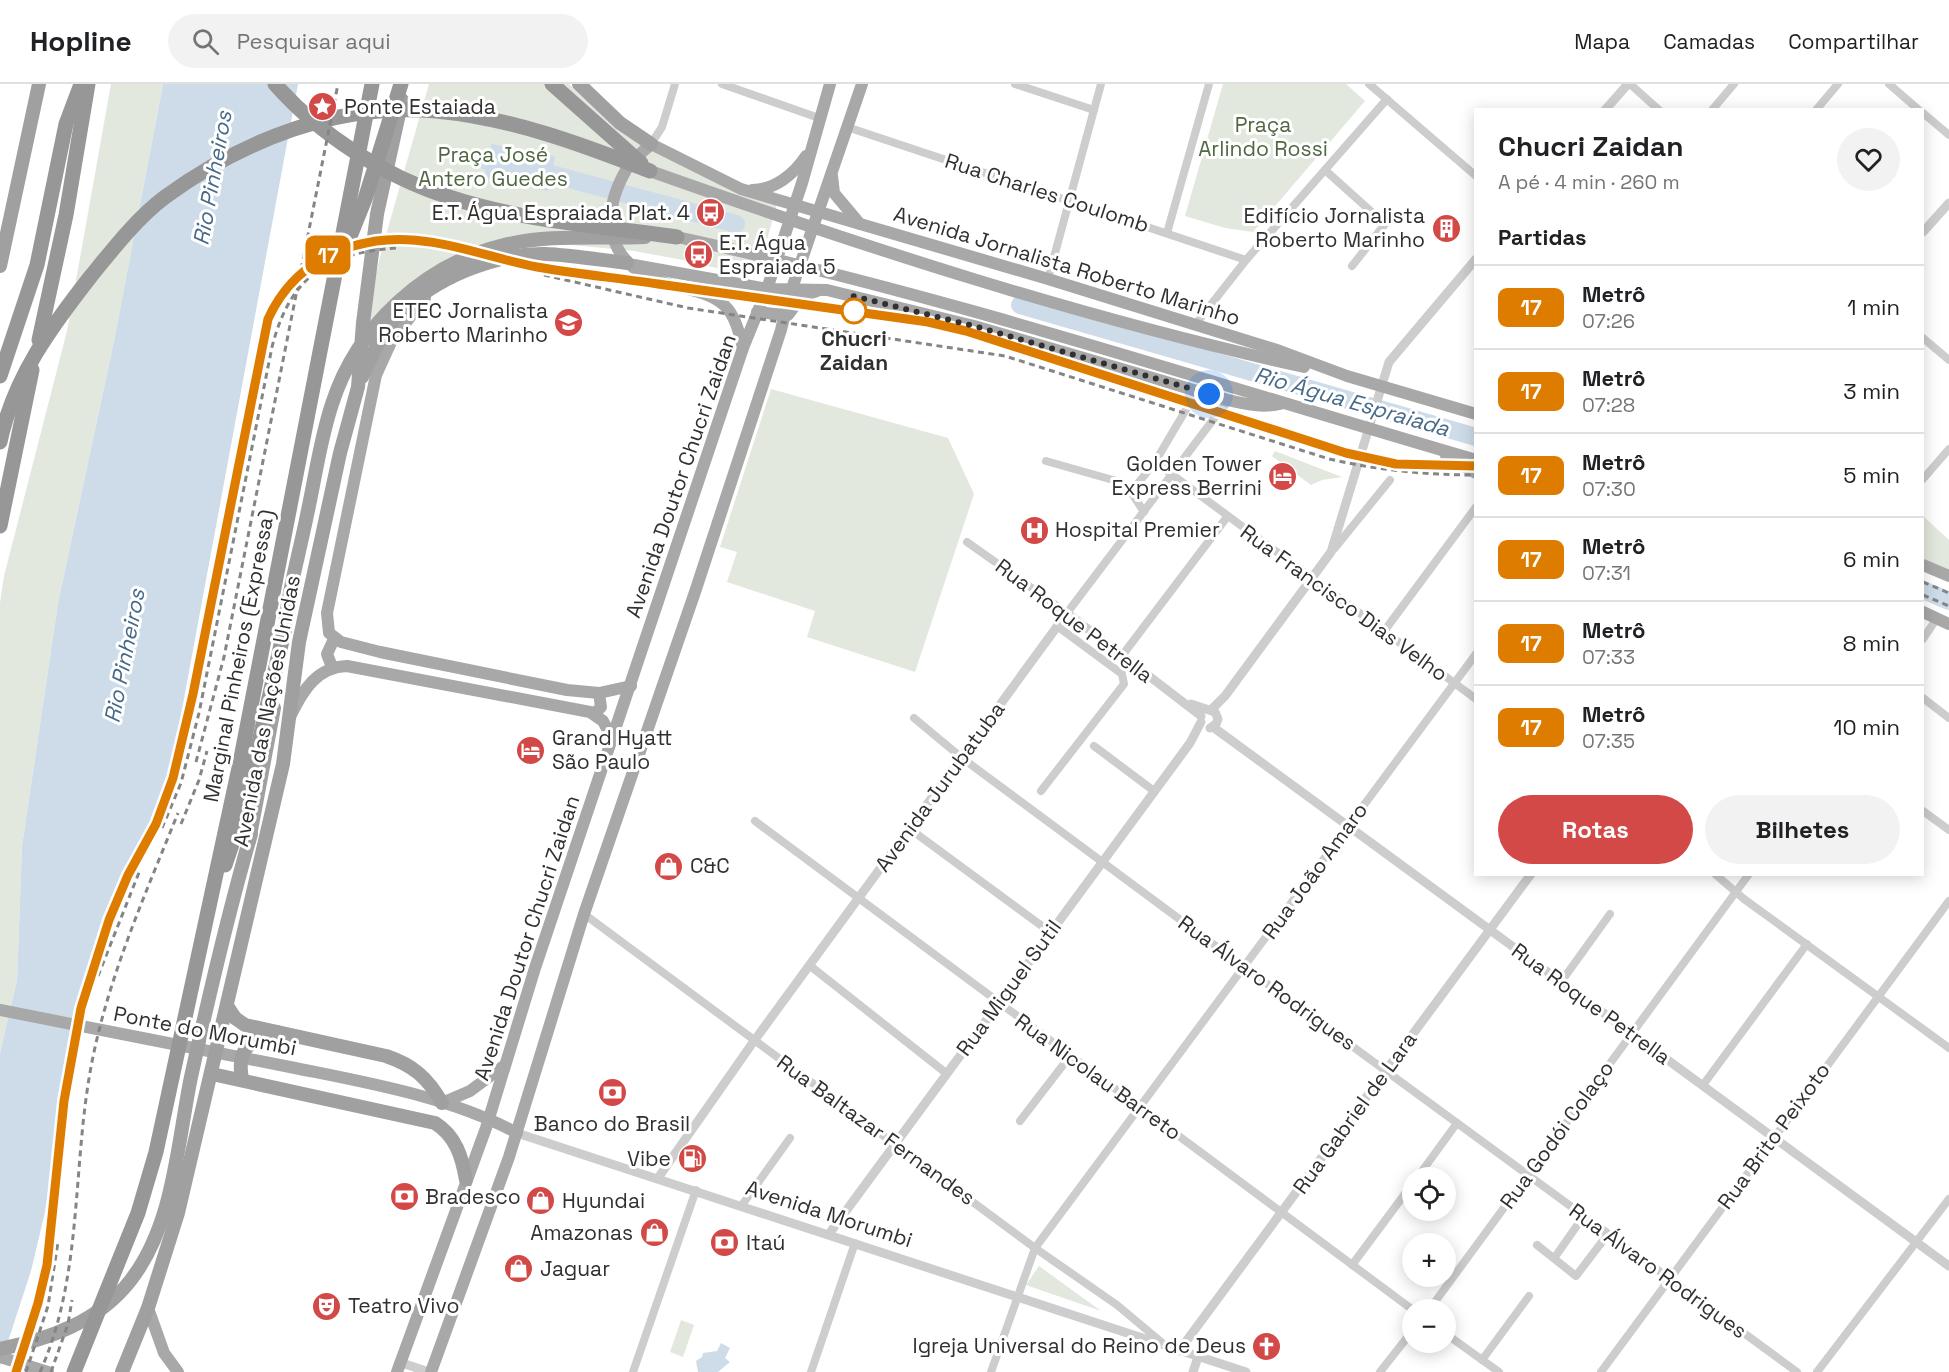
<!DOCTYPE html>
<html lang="pt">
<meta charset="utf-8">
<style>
body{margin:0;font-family:"Space Grotesk",sans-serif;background:#f2f2f2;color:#202124;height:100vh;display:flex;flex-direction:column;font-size:22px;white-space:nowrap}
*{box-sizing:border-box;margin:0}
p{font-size:20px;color:#757577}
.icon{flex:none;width:33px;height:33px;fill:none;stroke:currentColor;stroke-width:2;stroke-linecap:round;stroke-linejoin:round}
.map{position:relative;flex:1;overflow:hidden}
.drawer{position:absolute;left:1474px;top:24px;width:450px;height:768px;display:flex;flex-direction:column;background:#fff;border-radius:0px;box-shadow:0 3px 15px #0003}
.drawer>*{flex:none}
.badge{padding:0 12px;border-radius:9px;font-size:21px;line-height:39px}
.controls{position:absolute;left:1402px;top:1083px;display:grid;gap:12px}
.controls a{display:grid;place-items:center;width:54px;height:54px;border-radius:50%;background:#fff;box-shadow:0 3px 15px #0003;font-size:30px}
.you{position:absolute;width:30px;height:30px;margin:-15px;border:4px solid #fff;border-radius:50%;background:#1a73e8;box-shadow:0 0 0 9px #1a73e833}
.map>.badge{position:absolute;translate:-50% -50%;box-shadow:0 0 0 3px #fff}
h2{padding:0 24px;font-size:22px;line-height:54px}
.round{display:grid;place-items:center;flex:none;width:63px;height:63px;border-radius:32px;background:#f2f2f2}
.summary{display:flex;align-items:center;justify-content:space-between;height:102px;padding:0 24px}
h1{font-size:28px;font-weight:800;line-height:45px}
.button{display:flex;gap:12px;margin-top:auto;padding:12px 24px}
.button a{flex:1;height:69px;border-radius:36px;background:#d24947;color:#fff;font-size:24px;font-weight:800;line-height:69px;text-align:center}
.button a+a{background:#f2f2f2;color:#202124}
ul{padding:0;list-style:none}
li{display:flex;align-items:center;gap:18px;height:84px;padding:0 24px;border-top:2px solid #e0e0e0}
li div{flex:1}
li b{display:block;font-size:22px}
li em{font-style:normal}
li .badge{min-width:66px;font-weight:700;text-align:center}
header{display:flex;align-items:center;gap:36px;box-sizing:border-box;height:84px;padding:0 30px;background:#fff;border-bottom:2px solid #e0e0e0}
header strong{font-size:28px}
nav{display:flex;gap:33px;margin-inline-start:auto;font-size:21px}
.search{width:420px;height:54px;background:#f2f2f2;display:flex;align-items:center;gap:15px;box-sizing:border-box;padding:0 21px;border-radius:33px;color:#757577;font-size:22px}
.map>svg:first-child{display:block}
</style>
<header>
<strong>Hopline</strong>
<div class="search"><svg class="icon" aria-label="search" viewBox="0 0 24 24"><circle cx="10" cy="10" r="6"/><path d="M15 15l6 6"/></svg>Pesquisar aqui</div>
<nav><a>Mapa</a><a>Camadas</a><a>Compartilhar</a></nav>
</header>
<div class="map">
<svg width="1949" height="1288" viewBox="0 0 1949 1288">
<rect width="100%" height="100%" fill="#fff"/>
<!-- green -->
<g fill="#e2e8dd">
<path d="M111,0H163L114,257L58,519L22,762L17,896L0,969V519L4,492L67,247Z"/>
<path d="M429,0H569C634,65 695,82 779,113L757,191H746L683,176L634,167L561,160L516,163L370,241L365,236L382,165Z"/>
<path d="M1223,0H1346L1365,17L1253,148L1225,144L1185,132Z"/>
<path d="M771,305L948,354L974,410L915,588L807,553L815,527L727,498L737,468L720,463Z"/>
<path d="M1275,367L1342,393L1322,396L1311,401L1272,372Z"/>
<path d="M1923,432L1949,456V488L1923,475Z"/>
<path d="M1039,1182L1101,1227L1026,1201Z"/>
<path d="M681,1236L694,1241L683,1273L670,1268Z"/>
</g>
<!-- water -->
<g fill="#cedce9">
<path d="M163,0H298L173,674L155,733L121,791L91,877L70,967L45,1128L31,1187L0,1282V969L17,896L22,762L58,519L114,257Z"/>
<path d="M491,60L555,73L548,107L484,94Z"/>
<path d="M721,1259L730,1264L725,1274L730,1278L718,1288H698L696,1277L702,1273L703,1269L717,1267Z"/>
</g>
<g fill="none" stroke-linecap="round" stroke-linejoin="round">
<!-- river -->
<g stroke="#cedce9" stroke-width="18">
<path d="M487,77L551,90L736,140"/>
<path d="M1020,221L1476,353"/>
<path d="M1923,506L1949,517"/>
</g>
<!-- minor -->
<g stroke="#cdcdcd" stroke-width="8">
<path d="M722,0L819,34"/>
<path d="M1015,0L1094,26"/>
<path d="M1369,0L1476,92"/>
<path d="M1630,0L1659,26"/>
<path d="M1889,0L1919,26"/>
<path d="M1712,26L1734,0"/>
<path d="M1816,26L1838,0"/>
<path d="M1923,29L1949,51"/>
<path d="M847,43L1246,176"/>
<path d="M651,60L662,43L675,0"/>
<path d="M1325,86L1385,140L1352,182"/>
<path d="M1167,149L1209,0"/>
<path d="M1048,195L1101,0"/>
<path d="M1195,241L1246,176L1387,15"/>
<path d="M1923,254L1949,276"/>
<path d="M1046,377L1120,398L1131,408L1144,428"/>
<path d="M1155,378L1476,615"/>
<path d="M1923,395L1949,365"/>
<path d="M1131,408L1155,378L1197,307"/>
<path d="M967,458L1067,529L1228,316"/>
<path d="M1334,465L1390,396"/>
<path d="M1385,546L1476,423"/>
<path d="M1923,555L1937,534"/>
<path d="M1121,573L1227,433"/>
<path d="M1923,614L1949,634"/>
<path d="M914,634L962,674L1244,883L1797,1288"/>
<path d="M1094,662L1154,707"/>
<path d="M1041,707L1124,600L1122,590L1057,542"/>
<path d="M1923,727L1949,746"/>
<path d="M755,737L1413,1226"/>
<path d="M910,745L1050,848"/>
<path d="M1715,790L1744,815L1949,964"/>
<path d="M584,830L1035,1164L1117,1221L1166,1262"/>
<path d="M809,881L946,989"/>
<path d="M1561,898L1610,830"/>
<path d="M1703,1001L1807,860"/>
<path d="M1020,1037L1070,972"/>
<path d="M1417,1094L1457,1039"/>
<path d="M742,1121L790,1054"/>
<path d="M1537,1161L1576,1192L1608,1150"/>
<path d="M1555,1173L1583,1133"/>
<path d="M1352,1181L1413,1099"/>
<path d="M1429,1226L1749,790"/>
<path d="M1446,1250L1499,1288"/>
<path d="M1482,1276L1529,1212"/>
<path d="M633,1288L696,1106"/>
<path d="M811,1288L855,1159"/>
<path d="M991,1288L1035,1164L1476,570"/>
<path d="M1380,1288L1413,1246"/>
<path d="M1601,1288L1949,817"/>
<path d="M1817,1288L1949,1115"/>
</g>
<!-- tertiary -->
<g stroke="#cdcdcd" stroke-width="9">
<path d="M1605,26L1628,0"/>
<path d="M1923,148L1949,119"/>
<path d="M1191,620L1215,628L1218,635L1216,640L1210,644"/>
<path d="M1211,626L1225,612L1331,468L1389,278L1476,175"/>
<path d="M1213,643L1949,1182"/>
<path d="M517,1049L1246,1288"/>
<path d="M658,1094L754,957L1067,529L1201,632"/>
<path d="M829,1150L1190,659L1201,638"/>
<path d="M1179,1267L1531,790"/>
<path d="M399,1278L429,1288"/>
<path d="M1193,1288L1198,1273"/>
</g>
<!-- primary -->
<g stroke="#a8a8a8" stroke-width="12">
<path d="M650,87C864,163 1082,234 1304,283"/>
<path d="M832,92L834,109L860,140"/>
<path d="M752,106C775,106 794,90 806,72"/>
<path d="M677,153C947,211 1211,299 1476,376"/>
<path d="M634,181L767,205L827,206L974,242L1228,316C1246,320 1262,324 1280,320"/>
<path d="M425,214L392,256L376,291L327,529L329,549L341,558L380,568L567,606L599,609L631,602"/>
<path d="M757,228L784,231"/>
<path d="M788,231L802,212L817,207"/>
<path d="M743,264C739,249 736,233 725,222C707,205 678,205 656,196C605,176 601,130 626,86C631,76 643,68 651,60L741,105L1048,195L1280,267L1347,292L1476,330"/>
<path d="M1446,372L1476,389"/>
<path d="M1923,481L1949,492"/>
<path d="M1923,528L1949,540"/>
<path d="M332,583L327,570L334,555"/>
<path d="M594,630L601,623L599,609"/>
<path d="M291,631C303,606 317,583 347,582L590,628L603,637L613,656"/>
<path d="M0,926C98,946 197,964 295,984C369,999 450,1013 517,1049"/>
<path d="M442,1019L470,1007L505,981"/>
<path d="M148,1224L164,1269L178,1288"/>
<path d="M0,1273L48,1288"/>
<path d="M397,1288L486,1044L535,884L743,264L767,205L802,99L830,0"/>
<path d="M431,1288L509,1073L584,830L695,508L781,246L789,213L862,0"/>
</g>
<!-- trunk -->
<g stroke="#a0a0a0" stroke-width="14">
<path d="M579,0L620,39L651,60"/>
<path d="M0,182L39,0"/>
<path d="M362,293C372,271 382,247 399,230C435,194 495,169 545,170C572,171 600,176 627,179"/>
<path d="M284,552C287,511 299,471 307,431C315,395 320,356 332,320C357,242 425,180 504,161C549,150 600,155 645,153"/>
<path d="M249,757L274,624"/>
<path d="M227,922L235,934L245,941L386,972C413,981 428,994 442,1019"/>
<path d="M212,990L435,1039C456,1052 462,1073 466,1096"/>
<path d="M242,995C236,963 250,958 277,948"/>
<path d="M0,1265C49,1255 98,1238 130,1197C174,1141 177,1061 191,993C209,911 228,830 251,750"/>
<path d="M122,1288L148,1224L178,1129L283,680L299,558L340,369L358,303L363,239L377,130L402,16"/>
</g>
<!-- motorway -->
<g stroke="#979797" stroke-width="15">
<path d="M275,0C319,50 385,93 449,113C521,137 602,142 677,153"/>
<path d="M552,0L641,79"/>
<path d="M349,155L365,115L401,0"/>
<path d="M39,256L66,131L88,0"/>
<path d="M0,292L37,181L66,40L80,3"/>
<path d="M0,358C14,293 51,243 91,192C113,165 137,134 165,113C243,56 339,18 436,27C511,34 581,60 650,87"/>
<path d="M0,442L32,286"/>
<path d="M225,781L244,725L285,543"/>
<path d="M74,1288L138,1129L156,1068L240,679L372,0"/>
</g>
<!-- rail -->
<g stroke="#858585" stroke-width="3" stroke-dasharray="6 4.5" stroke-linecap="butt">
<path d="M544,191L688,224L1005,272L1329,375C1378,386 1426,391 1476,391"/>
<path d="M1923,498L1949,509"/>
<path d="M1923,511L1949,522"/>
<path d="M196,678L224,573L338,0"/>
<path d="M181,740L199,696L207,667"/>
<path d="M162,744L181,699L199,629L272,263C290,193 326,169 397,164"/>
<path d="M98,892L140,786"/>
<path d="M16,1288L38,1219L47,1181L65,1017L81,924L109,836L128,791L156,740L173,694L193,610L268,235C289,189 326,165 376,157C431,149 484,173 537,183C574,189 612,193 649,199C742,212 835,226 929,238L966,247L1323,363L1396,380L1476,382"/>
<path d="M26,1288L48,1222L58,1158"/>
<path d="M40,1288C83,1192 72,1085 91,983C107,896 145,811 178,729"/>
<path d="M51,1288L68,1240L72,1216"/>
</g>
</g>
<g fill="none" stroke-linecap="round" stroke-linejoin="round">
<defs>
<path id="line" d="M16,1288L38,1219L47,1181L64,1017L81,924L109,836L128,791L156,740L173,694L193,610L268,235C289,189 326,165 376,157C431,149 484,173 537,183C577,190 618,194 658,200C748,213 838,226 928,238L966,247L1346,369L1396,380L1476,382"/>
</defs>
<!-- line casing -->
<use href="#line" stroke="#fff" stroke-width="14"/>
<!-- line -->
<use href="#line" stroke="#de7c00" stroke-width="9"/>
<!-- walk -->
<path stroke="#303030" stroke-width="6" stroke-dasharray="0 10.8" d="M854,227L849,211L974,242L1209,310"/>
</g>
<!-- icons -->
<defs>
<symbol id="sight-disc" viewBox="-11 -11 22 22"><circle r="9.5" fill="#d24947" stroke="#fff"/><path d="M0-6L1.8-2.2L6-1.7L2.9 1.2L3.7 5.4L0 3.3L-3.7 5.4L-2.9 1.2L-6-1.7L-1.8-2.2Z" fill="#fff"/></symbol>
<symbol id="bus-disc" viewBox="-11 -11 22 22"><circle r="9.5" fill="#d24947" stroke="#fff"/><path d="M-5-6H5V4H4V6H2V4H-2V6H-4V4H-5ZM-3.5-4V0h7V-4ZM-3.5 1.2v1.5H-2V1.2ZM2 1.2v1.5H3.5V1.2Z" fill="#fff"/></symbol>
<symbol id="building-disc" viewBox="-11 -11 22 22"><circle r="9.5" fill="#d24947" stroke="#fff"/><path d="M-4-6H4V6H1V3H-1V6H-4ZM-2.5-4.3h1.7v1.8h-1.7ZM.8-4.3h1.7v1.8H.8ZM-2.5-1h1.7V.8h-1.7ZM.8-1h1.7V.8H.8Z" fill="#fff"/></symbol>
<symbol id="university-disc" viewBox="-11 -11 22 22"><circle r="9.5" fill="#d24947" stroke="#fff"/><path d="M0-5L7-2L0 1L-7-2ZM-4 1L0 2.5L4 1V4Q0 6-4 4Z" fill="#fff"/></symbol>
<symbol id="hotel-disc" viewBox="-11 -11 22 22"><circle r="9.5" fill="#d24947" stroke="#fff"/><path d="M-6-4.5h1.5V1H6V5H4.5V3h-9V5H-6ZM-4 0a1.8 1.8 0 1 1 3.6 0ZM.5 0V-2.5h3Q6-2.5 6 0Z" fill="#fff"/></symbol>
<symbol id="hospital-disc" viewBox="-11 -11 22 22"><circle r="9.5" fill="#d24947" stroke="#fff"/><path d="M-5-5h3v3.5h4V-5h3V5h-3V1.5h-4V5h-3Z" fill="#fff"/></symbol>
<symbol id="shop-disc" viewBox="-11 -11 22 22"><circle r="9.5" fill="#d24947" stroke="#fff"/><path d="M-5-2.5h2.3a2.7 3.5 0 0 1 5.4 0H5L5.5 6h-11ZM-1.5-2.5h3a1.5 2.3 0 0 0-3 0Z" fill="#fff"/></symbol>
<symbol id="bank-disc" viewBox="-11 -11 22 22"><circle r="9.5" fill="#d24947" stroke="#fff"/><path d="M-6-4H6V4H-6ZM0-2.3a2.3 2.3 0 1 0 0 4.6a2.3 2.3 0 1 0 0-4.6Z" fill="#fff"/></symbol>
<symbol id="fuel-disc" viewBox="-11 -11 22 22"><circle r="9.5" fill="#d24947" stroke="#fff"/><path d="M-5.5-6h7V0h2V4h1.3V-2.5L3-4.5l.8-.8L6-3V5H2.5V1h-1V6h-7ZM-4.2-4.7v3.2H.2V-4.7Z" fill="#fff"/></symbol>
<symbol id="theatre-disc" viewBox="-11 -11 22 22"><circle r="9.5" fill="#d24947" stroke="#fff"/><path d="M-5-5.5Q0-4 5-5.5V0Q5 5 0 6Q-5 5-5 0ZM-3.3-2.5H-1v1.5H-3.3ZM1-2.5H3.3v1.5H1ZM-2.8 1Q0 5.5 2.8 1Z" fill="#fff"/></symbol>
<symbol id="church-disc" viewBox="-11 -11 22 22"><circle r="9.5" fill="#d24947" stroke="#fff"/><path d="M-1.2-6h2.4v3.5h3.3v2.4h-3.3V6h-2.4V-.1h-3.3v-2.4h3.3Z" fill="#fff"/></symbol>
</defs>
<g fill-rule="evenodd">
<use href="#sight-disc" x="306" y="6" width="33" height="33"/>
<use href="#bus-disc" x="694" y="112" width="33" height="33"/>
<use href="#building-disc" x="1430" y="128" width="33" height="33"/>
<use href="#bus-disc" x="682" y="154" width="33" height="33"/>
<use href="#university-disc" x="552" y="222" width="33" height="33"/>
<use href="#hotel-disc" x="1266" y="376" width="33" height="33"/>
<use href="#hospital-disc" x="1018" y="430" width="33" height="33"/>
<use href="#hotel-disc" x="514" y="650" width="33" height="33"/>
<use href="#shop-disc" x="652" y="766" width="33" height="33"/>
<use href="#bank-disc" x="596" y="992" width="33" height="33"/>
<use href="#fuel-disc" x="676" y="1058" width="33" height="33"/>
<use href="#bank-disc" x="388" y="1096" width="33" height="33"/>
<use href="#shop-disc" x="524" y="1100" width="33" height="33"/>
<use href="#shop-disc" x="638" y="1132" width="33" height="33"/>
<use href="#bank-disc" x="708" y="1142" width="33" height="33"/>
<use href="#shop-disc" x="502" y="1168" width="33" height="33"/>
<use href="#theatre-disc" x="310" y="1206" width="33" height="33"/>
<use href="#church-disc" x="1250" y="1246" width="33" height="33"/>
</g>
<!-- markers -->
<circle fill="#fff" stroke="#de7c00" stroke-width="3" cx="854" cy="227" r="12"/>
<g text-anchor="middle" stroke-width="6" stroke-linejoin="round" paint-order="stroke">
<!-- poi labels -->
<g font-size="21" fill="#303030" stroke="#fff" text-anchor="start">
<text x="344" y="30">Ponte Estaiada</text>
<text x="690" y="136" text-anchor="end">E.T. Água Espraiada Plat. 4</text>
<text x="1425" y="139" text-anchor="end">Edifício Jornalista<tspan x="1425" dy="24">Roberto Marinho</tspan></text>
<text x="719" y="166">E.T. Água<tspan x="719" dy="24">Espraiada 5</tspan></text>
<text x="548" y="234" text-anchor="end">ETEC Jornalista<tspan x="548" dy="24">Roberto Marinho</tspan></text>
<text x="1262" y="387" text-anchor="end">Golden Tower<tspan x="1262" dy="24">Express Berrini</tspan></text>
<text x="1055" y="453">Hospital Premier</text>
<text x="552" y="661">Grand Hyatt<tspan x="552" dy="24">São Paulo</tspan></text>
<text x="690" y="789">C&amp;C</text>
<text x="612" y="1047" text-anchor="middle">Banco do Brasil</text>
<text x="671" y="1082" text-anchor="end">Vibe</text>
<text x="425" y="1120">Bradesco</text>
<text x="562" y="1124">Hyundai</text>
<text x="633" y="1156" text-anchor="end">Amazonas</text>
<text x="746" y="1166">Itaú</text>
<text x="540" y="1192">Jaguar</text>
<text x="348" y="1229">Teatro Vivo</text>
<text x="1246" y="1269" text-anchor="end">Igreja Universal do Reino de Deus</text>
</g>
<!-- park labels -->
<g font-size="21" fill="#506742" stroke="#fff">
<text x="1263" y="48">Praça<tspan x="1263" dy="24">Arlindo Rossi</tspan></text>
<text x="493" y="78">Praça José<tspan x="493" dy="24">Antero Guedes</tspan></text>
</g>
<!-- street labels -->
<g font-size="21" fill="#303030" stroke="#fff">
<text transform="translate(1047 109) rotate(18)" y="7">Rua Charles Coulomb</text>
<text transform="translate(1067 182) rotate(17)" y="7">Avenida Jornalista Roberto Marinho</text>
<text transform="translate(681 392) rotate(-71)" y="7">Avenida Doutor Chucri Zaidan</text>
<text transform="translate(1344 519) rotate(36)" y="7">Rua Francisco Dias Velho</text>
<text transform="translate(1074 537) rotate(37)" y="7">Rua Roque Petrella</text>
<text transform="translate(239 572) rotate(-79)" y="7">Marginal Pinheiros (Expressa)</text>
<text transform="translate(267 627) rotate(-79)" y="7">Avenida das Nações Unidas</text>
<text transform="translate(940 703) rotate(-54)" y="7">Avenida Jurubatuba</text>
<text transform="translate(1315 787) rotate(-54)" y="7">Rua João Amaro</text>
<text transform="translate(527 854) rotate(-72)" y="7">Avenida Doutor Chucri Zaidan</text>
<text transform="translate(1267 899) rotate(36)" y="7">Rua Álvaro Rodrigues</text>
<text transform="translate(1009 904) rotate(-54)" y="7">Rua Miguel Sutil</text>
<text transform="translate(1591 920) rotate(36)" y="7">Rua Roque Petrella</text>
<text transform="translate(205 947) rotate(11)" y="7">Ponte do Morumbi</text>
<text transform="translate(1098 993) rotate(36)" y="7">Rua Nicolau Barreto</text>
<text transform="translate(1355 1029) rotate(-54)" y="7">Rua Gabriel de Lara</text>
<text transform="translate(876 1046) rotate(36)" y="7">Rua Baltazar Fernandes</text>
<text transform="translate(1557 1051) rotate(-54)" y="7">Rua Godói Colaço</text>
<text transform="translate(1774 1052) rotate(-54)" y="7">Rua Brito Peixoto</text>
<text transform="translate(829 1130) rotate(18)" y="7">Avenida Morumbi</text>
<text transform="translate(1658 1187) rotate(36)" y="7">Rua Álvaro Rodrigues</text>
</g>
<!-- stop labels -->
<g font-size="21" font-weight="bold" fill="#303030" stroke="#fff">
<text x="854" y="262">Chucri<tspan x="854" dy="24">Zaidan</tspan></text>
</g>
<!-- water labels -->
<g font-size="22" font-style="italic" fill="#476a89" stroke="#fff">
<text transform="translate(212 94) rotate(-80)" y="8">Rio Pinheiros</text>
<text transform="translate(1352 317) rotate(16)" y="8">Rio Água Espraiada</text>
<text transform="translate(124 572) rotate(-79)" y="8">Rio Pinheiros</text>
</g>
</g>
</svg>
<div class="controls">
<a><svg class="icon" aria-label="locate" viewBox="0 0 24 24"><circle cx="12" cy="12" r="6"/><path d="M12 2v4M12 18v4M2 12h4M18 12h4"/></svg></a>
<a>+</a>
<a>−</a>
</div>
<div class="you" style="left:1209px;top:310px"></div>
<b class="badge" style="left:328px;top:171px;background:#de7c00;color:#fff">17</b>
<section class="drawer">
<div class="summary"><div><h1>Chucri Zaidan</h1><p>A pé · 4 min · 260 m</p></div><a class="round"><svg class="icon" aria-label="heart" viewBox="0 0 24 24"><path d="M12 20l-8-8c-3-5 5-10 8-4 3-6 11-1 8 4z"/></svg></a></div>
<h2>Partidas</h2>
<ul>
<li><span class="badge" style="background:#de7c00;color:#fff">17</span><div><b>Metrô</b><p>07:26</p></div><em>1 min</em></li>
<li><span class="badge" style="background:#de7c00;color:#fff">17</span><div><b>Metrô</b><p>07:28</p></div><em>3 min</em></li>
<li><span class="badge" style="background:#de7c00;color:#fff">17</span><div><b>Metrô</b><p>07:30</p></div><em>5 min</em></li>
<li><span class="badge" style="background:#de7c00;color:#fff">17</span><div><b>Metrô</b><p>07:31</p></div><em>6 min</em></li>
<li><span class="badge" style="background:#de7c00;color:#fff">17</span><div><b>Metrô</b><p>07:33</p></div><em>8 min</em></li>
<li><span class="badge" style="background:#de7c00;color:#fff">17</span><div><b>Metrô</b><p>07:35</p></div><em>10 min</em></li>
</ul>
<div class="button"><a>Rotas</a><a>Bilhetes</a></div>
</section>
</div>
